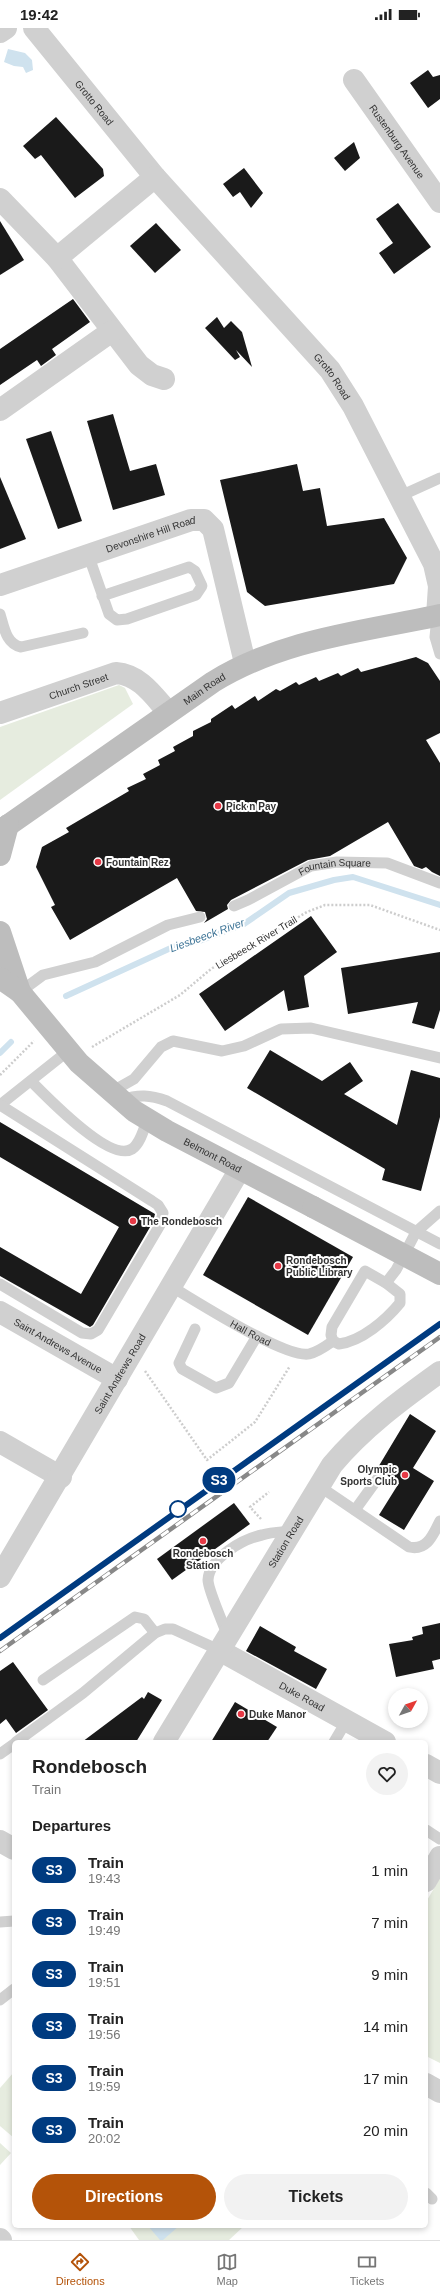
<!DOCTYPE html>
<style>
body{margin:0;font-family:Helvetica,sans-serif;background:#f2f2f2;color:#222;height:100vh;display:flex;flex-direction:column;font-size:15px;white-space:nowrap}
*{box-sizing:border-box;margin:0}
p{font-size:13px;color:#767676}
.icon{flex:none;width:22px;height:22px;fill:none;stroke:currentColor;stroke-width:2;stroke-linecap:round;stroke-linejoin:round}
.map{position:relative;flex:1;overflow:hidden}
.side{position:absolute;left:12px;top:1712px;width:416px;height:488px;display:flex;flex-direction:column;background:#fff;border-radius:6px;box-shadow:0 2px 6px #0003}
.side>*{flex:none}
.badge{padding:0 8px;border-radius:13px;font-size:14px;line-height:26px}
.needle{width:26px;rotate:50deg}
.controls{position:absolute;left:388px;top:1660px;display:grid;gap:8px}
.controls a{display:grid;place-items:center;width:40px;height:40px;border-radius:50%;background:#fff;box-shadow:0 2px 6px #0003;font-size:20px}
.map>.badge{position:absolute;translate:-50% -50%;box-shadow:0 0 0 2px #fff}
h2{padding:0 20px;font-size:15px;line-height:36px}
.round{display:grid;place-items:center;flex:none;width:42px;height:42px;border-radius:21px;background:#f2f2f2}
.overview{display:flex;align-items:center;justify-content:space-between;height:68px;padding:0 20px}
h1{font-size:19px;font-weight:700;line-height:30px}
.cta{display:flex;gap:8px;margin-top:auto;padding:8px 20px}
.cta a{flex:1;height:46px;border-radius:24px;background:#b45309;color:#fff;font-size:16px;font-weight:700;line-height:46px;text-align:center}
.cta a+a{background:#f2f2f2;color:#222}
ul{padding:0;list-style:none}
li{display:flex;align-items:center;gap:12px;height:52px;padding:0 20px}
li div{flex:1}
li b{display:block;font-size:15px}
li em{font-style:normal}
li .badge{min-width:44px;font-weight:700;text-align:center}
.status{display:flex;justify-content:space-between;align-items:center;height:28px;padding:0 20px;background:#fff;direction:ltr}
.status svg{height:11px;fill:currentColor}
.menu{display:flex;justify-content:space-around;align-items:center;height:56px;border-top:1px solid #e0e0e0;background:#fff;font-size:11px;color:#767676}
.menu a{display:grid;justify-items:center;gap:2px}
.menu .selected{color:#b45309}
.map>svg:first-child{display:block}
</style>
<div class="status"><b>19:42</b><svg viewBox="0 0 49 12"><path d="M0 12V9h3v3zM5 12V6h3v6zM10 12V3h3v9zM15 12V0h3v12zM26 1h20v11H26zM47 4h2v5h-2z"/></svg></div>
<div class="map">
<svg width="440" height="2212" viewBox="0 0 440 2212">
<rect width="100%" height="100%" fill="#fff"/>
<!-- green -->
<g fill="#e6ecdf">
<path d="M119,657L125,660L133,676L0,772V699Z"/>
<path d="M440,1850V2035L426,2028V1874Z"/>
<path d="M14,2044V2110L0,2098V2060Z"/>
<path d="M0,2115L11,2125L0,2137Z"/>
<path d="M129,2198H244L229,2212H139Z"/>
</g>
<!-- water -->
<g fill="#cfe2ee">
<path d="M8,21L25,25L32,32L33,42L26,45L23,39L14,38L4,34Z"/>
<path d="M148,2198H179L163,2212H160Z"/>
</g>
<g fill="none" stroke-linecap="round" stroke-linejoin="round">
<!-- stream -->
<g stroke="#cfe2ee" stroke-width="6">
<path d="M66,968L173,919L202,912L244,896L289,865L334,852L353,849L440,877"/>
<path d="M0,1025L11,1014"/>
</g>
</g>
<!-- building -->
<g fill="#1a1a1a">
<path d="M428,42L433,49L440,47V71L428,80L410,55Z"/>
<path d="M56,89L103,141L104,148L75,170L41,127L35,131L23,118Z"/>
<path d="M354,114L360,130L345,143L334,130Z"/>
<path d="M244,140L263,165L251,180L240,164L233,169L223,156Z"/>
<path d="M398,175L431,219L394,246L379,225L393,215L376,191Z"/>
<path d="M0,193L24,232L0,247Z"/>
<path d="M156,195L181,222L155,245L130,218Z"/>
<path d="M73,271L90,294L52,321L56,327L41,338L37,332L0,357V321Z"/>
<path d="M217,289L224,300L231,293L242,304L252,339L236,322L240,329L235,332L205,300Z"/>
<path d="M113,386L130,443L156,436L165,467L113,482L87,393Z"/>
<path d="M51,403L82,493L58,501L26,411Z"/>
<path d="M297,436L303,463L320,460L327,498L384,490L407,530L394,556L265,578L247,564L220,452Z"/>
<path d="M0,449L26,511L0,521Z"/>
<path d="M416,629L428,635L440,653V705L426,712L440,735V848L432,844L426,839L422,841L414,838L388,794L330,828L308,832L231,872L227,877L228,881L204,895L207,891L205,884L196,883L177,850L70,912L51,879L55,877L36,839L42,819L69,804L66,800L129,763L127,760L146,751L143,746L160,737L158,732L175,723L173,719L193,708V703L211,694V691L232,677L235,681L255,668L258,673L276,661L280,663L296,654L299,657L316,649L319,653L338,645L341,648L358,640L361,644Z"/>
<path d="M311,888L337,924L304,948L309,979L288,983L284,962L225,1003L199,966Z"/>
<path d="M440,924V982L434,1001L412,995L418,974L348,986L341,940Z"/>
<path d="M270,1022L322,1053L350,1034L363,1053L344,1066L397,1097L411,1042L440,1050V1089L421,1163L382,1152L385,1141L247,1060Z"/>
<path d="M0,1094L155,1186L153,1194L93,1297L90,1299L0,1248V1219L81,1266L119,1199L0,1129Z"/>
<path d="M248,1169L353,1229L308,1307L203,1247Z"/>
<path d="M410,1386L436,1403L413,1440L434,1453L404,1502L379,1487L399,1455L388,1448L385,1440L377,1441Z"/>
<path d="M234,1475L250,1496L172,1552L157,1531Z"/>
<path d="M440,1595V1631L432,1633L434,1641L396,1649L389,1616L413,1612L412,1609L423,1606L422,1599Z"/>
<path d="M260,1598L296,1619L294,1623L327,1641L316,1661L246,1623Z"/>
<path d="M13,1634L48,1682L16,1705L6,1691L0,1696V1643Z"/>
<path d="M148,1664L162,1672L136,1714H82L142,1669L144,1671Z"/>
<path d="M235,1674L277,1699L267,1714H211Z"/>
</g>
<g fill="none" stroke-linecap="round" stroke-linejoin="round">
<!-- path -->
<g stroke="#cdcdcd" stroke-width="2.5" stroke-dasharray="2 2" stroke-linecap="butt">
<path d="M92,1019L180,967L211,941L230,929L307,884L325,877H370L440,902"/>
<path d="M0,1047L34,1013"/>
<path d="M145,1343L207,1432L255,1394L290,1338"/>
<path d="M261,1491L250,1479L269,1464"/>
</g>
<!-- lane -->
<g stroke="#d0d0d0" stroke-width="11">
<path d="M398,469L440,450"/>
<path d="M88,526L109,586L117,592L127,591L196,567L202,558L195,543L189,539L102,568"/>
<path d="M0,586C4,599 6,616 21,619L83,605"/>
<path d="M437,588L435,609L440,626"/>
<path id="s1" d="M234,878L248,872L311,838L337,834L387,835L440,855"/>
<path d="M20,964L43,947L95,934L168,897L200,889"/>
<path d="M31,1053C46,1068 110,1135 132,1121C140,1116 144,1101 147,1092"/>
<path d="M111,1064L134,1051L161,1019L173,1013L222,1023L244,1018L281,1001L311,1000L440,1030"/>
<path d="M121,1072C139,1066 150,1067 167,1073L440,1216"/>
<path d="M0,1077L68,1023"/>
<path d="M365,1243L386,1255L400,1266V1275C386,1292 362,1313 339,1316L333,1313L331,1307L332,1299Z"/>
<path d="M386,1255L396,1242L416,1204L440,1183"/>
<path d="M0,1256L82,1305L91,1306L98,1302L160,1197L163,1185L158,1177L152,1173L0,1077"/>
<path id="s2" d="M172,1259C196,1273 286,1331 309,1326C318,1324 326,1318 333,1313"/>
<path d="M195,1301L179,1335L182,1341L216,1360L229,1355L257,1308"/>
<path d="M319,1458L409,1519C427,1523 433,1507 440,1493"/>
<path d="M355,1482L381,1446"/>
<path d="M228,1609C224,1597 208,1562 208,1552C209,1530 243,1511 262,1507C271,1504 282,1504 292,1503"/>
<path d="M43,1652L135,1589L144,1591L155,1605"/>
<path d="M16,1714L83,1665L155,1605L165,1601H173L219,1622"/>
<path d="M334,1714L347,1692"/>
<path d="M0,1726L14,1716"/>
<path d="M426,1802L440,1811"/>
<path d="M0,1894L14,1893"/>
<path d="M0,1972L14,1961"/>
<path d="M426,2165L432,2171"/>
</g>
<!-- street -->
<g stroke="#d0d0d0" stroke-width="22">
<path id="s3" d="M34,0L155,149L330,342L353,378L434,536L439,558L437,588"/>
<path d="M0,4L6,0"/>
<path id="s4" d="M354,52L440,174"/>
<path d="M0,171L57,230L139,337L152,347L164,351"/>
<path d="M57,230L155,149"/>
<path d="M0,382L112,303"/>
<path id="s5" d="M0,557L191,492H204L213,501L245,635"/>
<path id="s6" d="M0,685L116,645C140,647 153,667 168,684"/>
<path id="s7" d="M0,1284L117,1351"/>
<path d="M0,1414L61,1449"/>
<path id="s8" d="M0,1549L240,1141"/>
<path id="s9" d="M219,1622L385,1714"/>
<path id="s10" d="M164,1714L332,1437C363,1400 401,1372 440,1344"/>
<path d="M426,1737L440,1745"/>
<path d="M0,1813L14,1821"/>
<path d="M426,1853L440,1829"/>
<path d="M426,2056L440,2064"/>
<path d="M0,2211L1,2212"/>
</g>
<!-- secondary -->
<g stroke="#bdbdbd" stroke-width="22">
<path id="s11" d="M0,803L213,654C283,611 361,604 440,587"/>
<path d="M0,827L8,797"/>
<path d="M0,904L20,964"/>
<path id="s12" d="M0,950L20,964L79,1035L134,1083L167,1103L313,1179"/>
</g>
<defs>
<g id="rail">
<path d="M0,1610L440,1296"/>
<path d="M0,1623L440,1309"/>
</g>
</defs>
<!-- rail casing -->
<use href="#rail" stroke="#888" stroke-width="4.5"/>
<!-- rail -->
<use href="#rail" stroke="#fff" stroke-width="3" stroke-dasharray="9" stroke-linecap="butt"/>
<!-- secondary-bridge -->
<path stroke="#bdbdbd" stroke-width="22" d="M313,1179L440,1246"/>
</g>
<g fill="none" stroke-linecap="round" stroke-linejoin="round">
<defs>
<path id="line" d="M0,1610L440,1296"/>
</defs>
<!-- line casing -->
<use href="#line" stroke="#fff" stroke-width="9"/>
<!-- line -->
<use href="#line" stroke="#003b80" stroke-width="6"/>
</g>
<!-- markers -->
<g fill="#e63946" stroke="#fff" stroke-width="1.5">
<circle cx="218" cy="778" r="4"/>
<circle cx="98" cy="834" r="4"/>
<circle cx="133" cy="1193" r="4"/>
<circle cx="278" cy="1238" r="4"/>
<circle cx="405" cy="1447" r="4"/>
<circle cx="203" cy="1513" r="4"/>
<circle cx="241" cy="1686" r="4"/>
</g>
<circle fill="#fff" stroke="#003b80" stroke-width="2" cx="178" cy="1481" r="8"/>
<g text-anchor="middle" stroke-width="4" stroke-linejoin="round" paint-order="stroke">
<!-- street labels -->
<g font-size="10" fill="#333" stroke="#fff">
<text dy="4" stroke="none"><textPath href="#s3" startOffset="96">Grotto Road</textPath></text>
<text dy="4" stroke="none"><textPath href="#s4" startOffset="75">Rustenburg Avenue</textPath></text>
<text dy="4" stroke="none"><textPath href="#s3" startOffset="459">Grotto Road</textPath></text>
<text dy="4" stroke="none"><textPath href="#s5" startOffset="159">Devonshire Hill Road</textPath></text>
<text dy="4" stroke="none"><textPath href="#s6" startOffset="83">Church Street</textPath></text>
<text dy="4" stroke="none"><textPath href="#s11" startOffset="249">Main Road</textPath></text>
<text dy="4" stroke="none"><textPath href="#s1" startOffset="110">Fountain Square</textPath></text>
<text transform="translate(256 914) rotate(-31)" y="4">Liesbeeck River Trail</text>
<text dy="4" stroke="none"><textPath href="#s12" startOffset="280">Belmont Road</textPath></text>
<text dy="4" stroke="none"><textPath href="#s2" startOffset="91">Hall Road</textPath></text>
<text dy="4" stroke="none"><textPath href="#s7" startOffset="67">Saint Andrews Avenue</textPath></text>
<text dy="4" stroke="none"><textPath href="#s8" startOffset="236">Saint Andrews Road</textPath></text>
<text dy="4" stroke="none"><textPath href="#s10" startOffset="234">Station Road</textPath></text>
<text dy="4" stroke="none"><textPath href="#s9" startOffset="95">Duke Road</textPath></text>
</g>
<!-- poi labels -->
<g font-size="10" font-weight="bold" fill="#333" stroke="#fff" text-anchor="start">
<text x="226" y="782">Pick n Pay</text>
<text x="106" y="838">Fountain Rez</text>
<text x="141" y="1197">The Rondebosch</text>
<text x="286" y="1236">Rondebosch<tspan x="286" dy="12">Public Library</tspan></text>
<text x="397" y="1445" text-anchor="end">Olympic<tspan x="397" dy="12">Sports Club</tspan></text>
<text x="203" y="1529" text-anchor="middle">Rondebosch<tspan x="203" dy="12">Station</tspan></text>
<text x="249" y="1690">Duke Manor</text>
</g>
<!-- water labels -->
<g font-size="11" font-style="italic" fill="#3f7597" stroke="#fff">
<text transform="translate(207 907) rotate(-20)" y="4">Liesbeeck River</text>
</g>
</g>
</svg>
<div class="controls">
<a><svg class="needle" viewBox="-14 -14 28 28"><path d="M0-13l5 13h-10z" fill="#e53935"/><path d="M0 13l5-13h-10z" fill="#767676"/></svg></a>
</div>
<b class="badge" style="left:219px;top:1452px;background:#003b80;color:#fff">S3</b>
<section class="side">
<div class="overview"><div><h1>Rondebosch</h1><p>Train</p></div><a class="round"><svg class="icon" aria-label="heart" viewBox="0 0 24 24"><path d="M12 20l-8-8c-3-5 5-10 8-4 3-6 11-1 8 4z"/></svg></a></div>
<h2>Departures</h2>
<ul>
<li><span class="badge" style="background:#003b80;color:#fff">S3</span><div><b>Train</b><p>19:43</p></div><em>1 min</em></li>
<li><span class="badge" style="background:#003b80;color:#fff">S3</span><div><b>Train</b><p>19:49</p></div><em>7 min</em></li>
<li><span class="badge" style="background:#003b80;color:#fff">S3</span><div><b>Train</b><p>19:51</p></div><em>9 min</em></li>
<li><span class="badge" style="background:#003b80;color:#fff">S3</span><div><b>Train</b><p>19:56</p></div><em>14 min</em></li>
<li><span class="badge" style="background:#003b80;color:#fff">S3</span><div><b>Train</b><p>19:59</p></div><em>17 min</em></li>
<li><span class="badge" style="background:#003b80;color:#fff">S3</span><div><b>Train</b><p>20:02</p></div><em>20 min</em></li>
</ul>
<div class="cta"><a>Directions</a><a>Tickets</a></div>
</section>
</div>
<nav class="menu">
<a class="selected"><svg class="icon" aria-label="directions" viewBox="0 0 24 24"><path d="M12 3l9 9-9 9-9-9zM9 14v-3h6M13 9l2 2-2 2"/></svg>Directions</a>
<a><svg class="icon" aria-label="map" viewBox="0 0 24 24"><path d="M3 6l6-2 6 2 6-2v14l-6 2-6-2-6 2zM9 4v14M15 6v14"/></svg>Map</a>
<a><svg class="icon" aria-label="tickets" viewBox="0 0 24 24"><path d="M3 7h18v10H3zM15 7v10"/></svg>Tickets</a>
</nav>
